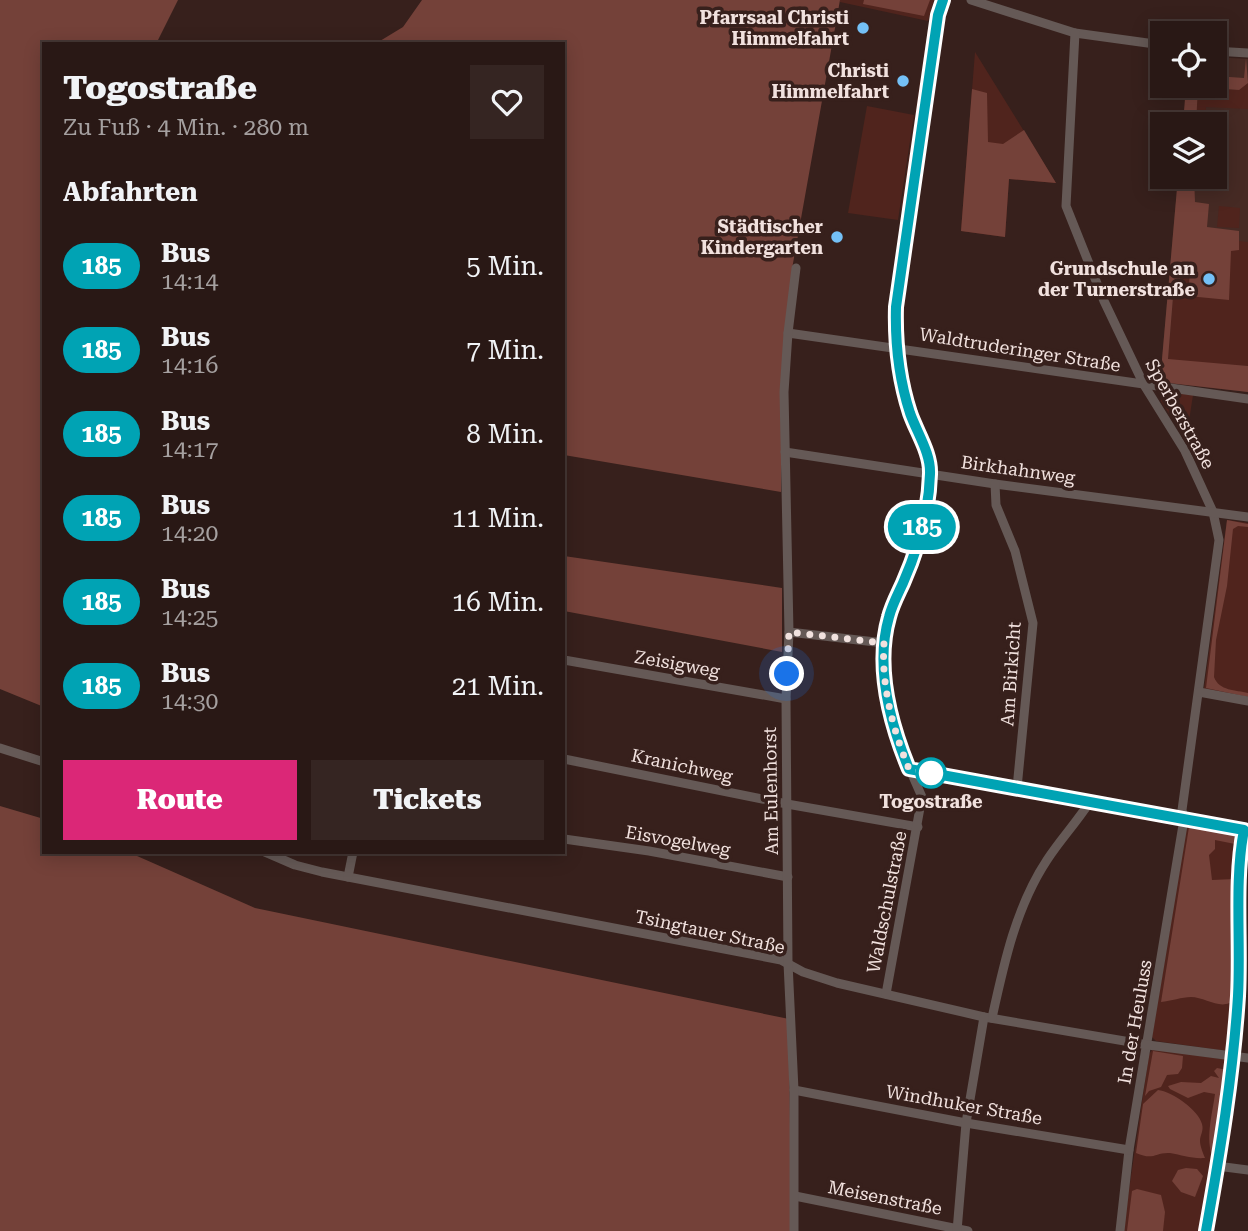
<!DOCTYPE html>
<html lang="de">
<meta charset="utf-8">
<style>
body{margin:0;font-family:"Roboto Serif",serif;background:#352522;color:#f1f3f6;height:100vh;display:flex;flex-direction:column;font-size:26px;white-space:nowrap}
*{box-sizing:border-box;margin:0}
p{font-size:23px;color:#a5a0a0}
.icon{flex:none;width:38px;height:38px;fill:none;stroke:currentColor;stroke-width:2;stroke-linecap:round;stroke-linejoin:round}
.map{position:relative;flex:1;overflow:hidden}
.side{position:absolute;left:42px;top:42px;width:523px;height:812px;display:flex;flex-direction:column;background:#291815;border-radius:0px;box-shadow:0 4px 18px #0003,0 0 0 2px #453734}
.side>*{flex:none}
.badge{padding:0 14px;border-radius:23px;font-size:24px;line-height:46px}
.buttons{position:absolute;left:1150px;top:21px;display:grid;gap:14px}
.buttons a{display:grid;place-items:center;width:77px;height:77px;border-radius:0px;background:#291815;box-shadow:0 4px 18px #0003,0 0 0 2px #453734;font-size:35px}
.you{position:absolute;width:35px;height:35px;margin:-18px;border:5px solid #fff;border-radius:50%;background:#1a73e8;box-shadow:0 0 0 10px #1a73e833}
.map>.badge{position:absolute;translate:-50% -50%;box-shadow:0 0 0 4px #fff}
h2{padding:0 21px;font-size:26px;line-height:63px}
.round{display:grid;place-items:center;flex:none;width:74px;height:74px;border-radius:0px;background:#352522}
.headline{display:flex;align-items:center;justify-content:space-between;height:119px;padding:0 21px}
h1{font-size:33px;font-weight:800;line-height:52px}
.action{display:flex;gap:14px;margin-top:auto;padding:14px 21px}
.action a{flex:1;height:80px;border-radius:0px;background:#db2777;color:#fff;font-size:28px;font-weight:800;line-height:80px;text-align:center}
.action a+a{background:#352522;color:#f1f3f6}
ul{padding:0;list-style:none}
li{display:flex;align-items:center;gap:21px;height:84px;padding:0 21px}
li div{flex:1}
li b{display:block;font-size:26px}
li em{font-style:normal}
li .badge{min-width:77px;font-weight:700;text-align:center}
.map>svg:first-child{display:block}
</style>
<div class="map">
<svg width="1248" height="1231" viewBox="0 0 1248 1231">
<rect width="100%" height="100%" fill="#37201c"/>
<!-- built -->
<path fill="#462a24" d="M1215,57L1248,59V392L1160,382L1178,177H1214V124H1183L1187,86H1214Z"/>
<!-- green -->
<g fill="#50241d">
<path d="M840,0H934L928,21L840,2Z"/>
<path d="M928,28L936,30L908,221L903,217L901,208Z"/>
<path d="M975,52L1056,183L1009,179L1005,237L961,231Z"/>
<path d="M1248,83V109L1206,107L1205,124H1196L1198,86L1238,90Z"/>
<path d="M867,106L914,115L898,220L848,213Z"/>
<path d="M1219,206L1240,208L1239,228L1217,227Z"/>
<path d="M1239,241L1248,242V366L1168,360L1173,297L1178,296L1181,270L1190,271L1231,250H1239Z"/>
<path d="M1167,392L1193,395L1186,440L1161,401L1162,395Z"/>
<path d="M1227,520L1248,523V698L1204,689Z"/>
<path d="M1187,824L1238,833L1236,893L1237,945L1230,1050L1227,1051L1156,1041L1152,1037Z"/>
<path d="M1153,1049L1229,1060L1202,1231H1123L1149,1054Z"/>
</g>
<!-- forest -->
<g fill="#744139">
<path d="M0,0H178L156,44H44V707L0,689Z"/>
<path d="M422,0H840L792,269L781,449V492L564,455V44H375L403,27Z"/>
<path d="M864,0H930L924,16L863,4Z"/>
<path d="M1246,58L1248,83L1239,90L1198,87L1196,124H1183L1186,86H1214L1215,76L1244,78Z"/>
<path d="M972,89L987,93L988,142L1003,144L1024,130L1056,183L1009,179L1005,237L961,231Z"/>
<path d="M1178,177H1194L1195,202L1209,204L1207,227L1239,231V250L1231,251L1229,300L1188,296L1190,272L1181,271L1178,297H1173L1168,359L1248,366V392L1160,382Z"/>
<path d="M1227,520L1248,524V527L1238,526L1233,529L1227,586L1216,640L1214,677C1219,691 1236,690 1248,693V697L1206,688Z"/>
<path d="M564,556L782,588V652L564,611Z"/>
<path d="M0,806L44,819V852H128L255,908L789,1019L791,1231H0Z"/>
<path d="M1189,827L1235,834L1237,842L1235,844L1215,840V849L1209,855L1212,880L1235,879V998C1224,1013 1206,997 1191,997C1182,997 1171,1001 1161,1002Z"/>
<path d="M1153,1051L1183,1056L1182,1068L1178,1074L1167,1075L1161,1087L1149,1091L1145,1096Z"/>
<path d="M1217,1068L1227,1070L1213,1159C1205,1138 1212,1116 1215,1094L1204,1092L1188,1098L1170,1089L1168,1086L1181,1082L1201,1083L1211,1076L1219,1078L1214,1071Z"/>
<path d="M1158,1090C1172,1091 1199,1111 1202,1124C1204,1131 1200,1135 1200,1141C1200,1146 1203,1153 1205,1158C1192,1159 1182,1155 1170,1153C1155,1152 1154,1161 1136,1153L1143,1104Z"/>
<path d="M1186,1168L1197,1169L1203,1176L1195,1197L1181,1192L1172,1181L1178,1170Z"/>
<path d="M1137,1189L1161,1195L1165,1212L1163,1231H1127L1132,1191Z"/>
</g>
<g fill="none" stroke-linecap="round" stroke-linejoin="round">
<!-- minor -->
<g stroke="#655956" stroke-width="9">
<path d="M971,0L1075,33L1162,45"/>
<path d="M1075,33L1066,206L1104,301L1144,385L1185,451L1213,512L1219,540L1182,810L1184,819L1129,1150L1120,1231"/>
<path d="M1214,51L1248,53"/>
<path d="M788,333L1248,399"/>
<path d="M785,452L995,484L1248,517"/>
<path d="M995,484L996,505L1015,551L1033,623L1017,788"/>
<path d="M789,632L884,643"/>
<path d="M564,660L786,699"/>
<path d="M1199,692L1248,701"/>
<path d="M0,748L44,762"/>
<path d="M564,759L787,804L918,827"/>
<path d="M909,769L1248,830"/>
<path d="M564,839L649,851L788,877"/>
<path d="M265,852L295,865L322,872L781,960L803,972L837,983L984,1017L1148,1045L1248,1058"/>
<path d="M348,877L353,852"/>
<path d="M886,994L922,797L904,756L892,715L884,662V643L893,605L904,582L921,536L930,472L928,456L910,412L900,373L896,347V308L938,15L943,0"/>
<path d="M992,1018C1004,963 1016,907 1047,860C1060,840 1076,823 1089,803"/>
<path d="M794,1090L966,1123L1129,1150"/>
<path d="M1217,1166L1248,1170"/>
<path d="M795,1196L968,1231"/>
<path d="M794,1231V1090L788,963L786,699L789,632L784,392L788,333L796,268"/>
<path d="M957,1231L966,1123L984,1017"/>
<path d="M1206,1231L1233,1056L1241,942L1240,884L1244,830"/>
</g>
</g>
<g fill="none" stroke-linecap="round" stroke-linejoin="round">
<defs>
<path id="line" d="M943,0L938,15L896,307C895,343 899,379 910,413C917,433 931,453 930,474C929,511 918,549 903,583C898,594 892,605 889,617C875,666 890,723 909,769L1244,830C1234,880 1241,943 1238,996C1233,1075 1220,1153 1206,1231"/>
</defs>
<!-- line casing -->
<use href="#line" stroke="#fff" stroke-width="16"/>
<!-- line -->
<use href="#line" stroke="#00a3b4" stroke-width="10"/>
<!-- walk -->
<path stroke="#f1e1de" stroke-width="7" stroke-dasharray="0 12.6" d="M787,674L789,632L884,643C881,685 893,730 909,769L934,774L931,773"/>
</g>
<!-- markers -->
<g fill="#74c0f6" stroke="#37201c" stroke-width="2.5">
<circle cx="863" cy="28" r="7"/>
<circle cx="903" cy="81" r="7"/>
<circle cx="837" cy="237" r="7"/>
<circle cx="1209" cy="279" r="7"/>
</g>
<circle fill="#fff" stroke="#00a3b4" stroke-width="3.5" cx="931" cy="773" r="14"/>
<g text-anchor="middle" stroke-width="7" stroke-linejoin="round" paint-order="stroke">
<!-- poi labels -->
<g font-size="18" font-weight="bold" fill="#f1e1de" stroke="#37201c" text-anchor="end">
<text x="849" y="24">Pfarrsaal Christi<tspan x="849" dy="21">Himmelfahrt</tspan></text>
<text x="889" y="77">Christi<tspan x="889" dy="21">Himmelfahrt</tspan></text>
<text x="823" y="233">Städtischer<tspan x="823" dy="21">Kindergarten</tspan></text>
<text x="1195" y="275">Grundschule an<tspan x="1195" dy="21">der Turnerstraße</tspan></text>
</g>
<!-- street labels -->
<g font-size="18" fill="#f1e1de" stroke="#37201c">
<text transform="translate(1020 350) rotate(9)" y="6">Waldtruderinger Straße</text>
<text transform="translate(1180 414) rotate(61)" y="6">Sperberstraße</text>
<text transform="translate(1018 470) rotate(8)" y="6">Birkhahnweg</text>
<text transform="translate(677 664) rotate(10)" y="6">Zeisigweg</text>
<text transform="translate(1011 674) rotate(-86)" y="6">Am Birkicht</text>
<text transform="translate(682 766) rotate(12)" y="6">Kranichweg</text>
<text transform="translate(771 791) rotate(-91)" y="6">Am Eulenhorst</text>
<text transform="translate(678 841) rotate(10)" y="6">Eisvogelweg</text>
<text transform="translate(887 902) rotate(-79)" y="6">Waldschulstraße</text>
<text transform="translate(710 932) rotate(12)" y="6">Tsingtauer Straße</text>
<text transform="translate(1135 1022) rotate(-80)" y="6">In der Heuluss</text>
<text transform="translate(964 1105) rotate(10)" y="6">Windhuker Straße</text>
<text transform="translate(885 1198) rotate(11)" y="6">Meisenstraße</text>
</g>
<!-- stop labels -->
<g font-size="18" font-weight="bold" fill="#f1e1de" stroke="#37201c">
<text x="931" y="808">Togostraße</text>
</g>
</g>
</svg>
<div class="buttons">
<a><svg class="icon" aria-label="locate" viewBox="0 0 24 24"><circle cx="12" cy="12" r="6"/><path d="M12 2v4M12 18v4M2 12h4M18 12h4"/></svg></a>
<a><svg class="icon" aria-label="layers" viewBox="0 0 24 24"><path d="M12 4l9 5-9 5-9-5zM3 14l9 5 9-5"/></svg></a>
</div>
<div class="you" style="left:787px;top:674px"></div>
<b class="badge" style="left:922px;top:527px;background:#00a3b4;color:#fff">185</b>
<section class="side">
<div class="headline"><div><h1>Togostraße</h1><p>Zu Fuß · 4 Min. · 280 m</p></div><a class="round"><svg class="icon" aria-label="heart" viewBox="0 0 24 24"><path d="M12 20l-8-8c-3-5 5-10 8-4 3-6 11-1 8 4z"/></svg></a></div>
<h2>Abfahrten</h2>
<ul>
<li><span class="badge" style="background:#00a3b4;color:#fff">185</span><div><b>Bus</b><p>14:14</p></div><em>5 Min.</em></li>
<li><span class="badge" style="background:#00a3b4;color:#fff">185</span><div><b>Bus</b><p>14:16</p></div><em>7 Min.</em></li>
<li><span class="badge" style="background:#00a3b4;color:#fff">185</span><div><b>Bus</b><p>14:17</p></div><em>8 Min.</em></li>
<li><span class="badge" style="background:#00a3b4;color:#fff">185</span><div><b>Bus</b><p>14:20</p></div><em>11 Min.</em></li>
<li><span class="badge" style="background:#00a3b4;color:#fff">185</span><div><b>Bus</b><p>14:25</p></div><em>16 Min.</em></li>
<li><span class="badge" style="background:#00a3b4;color:#fff">185</span><div><b>Bus</b><p>14:30</p></div><em>21 Min.</em></li>
</ul>
<div class="action"><a>Route</a><a>Tickets</a></div>
</section>
</div>
